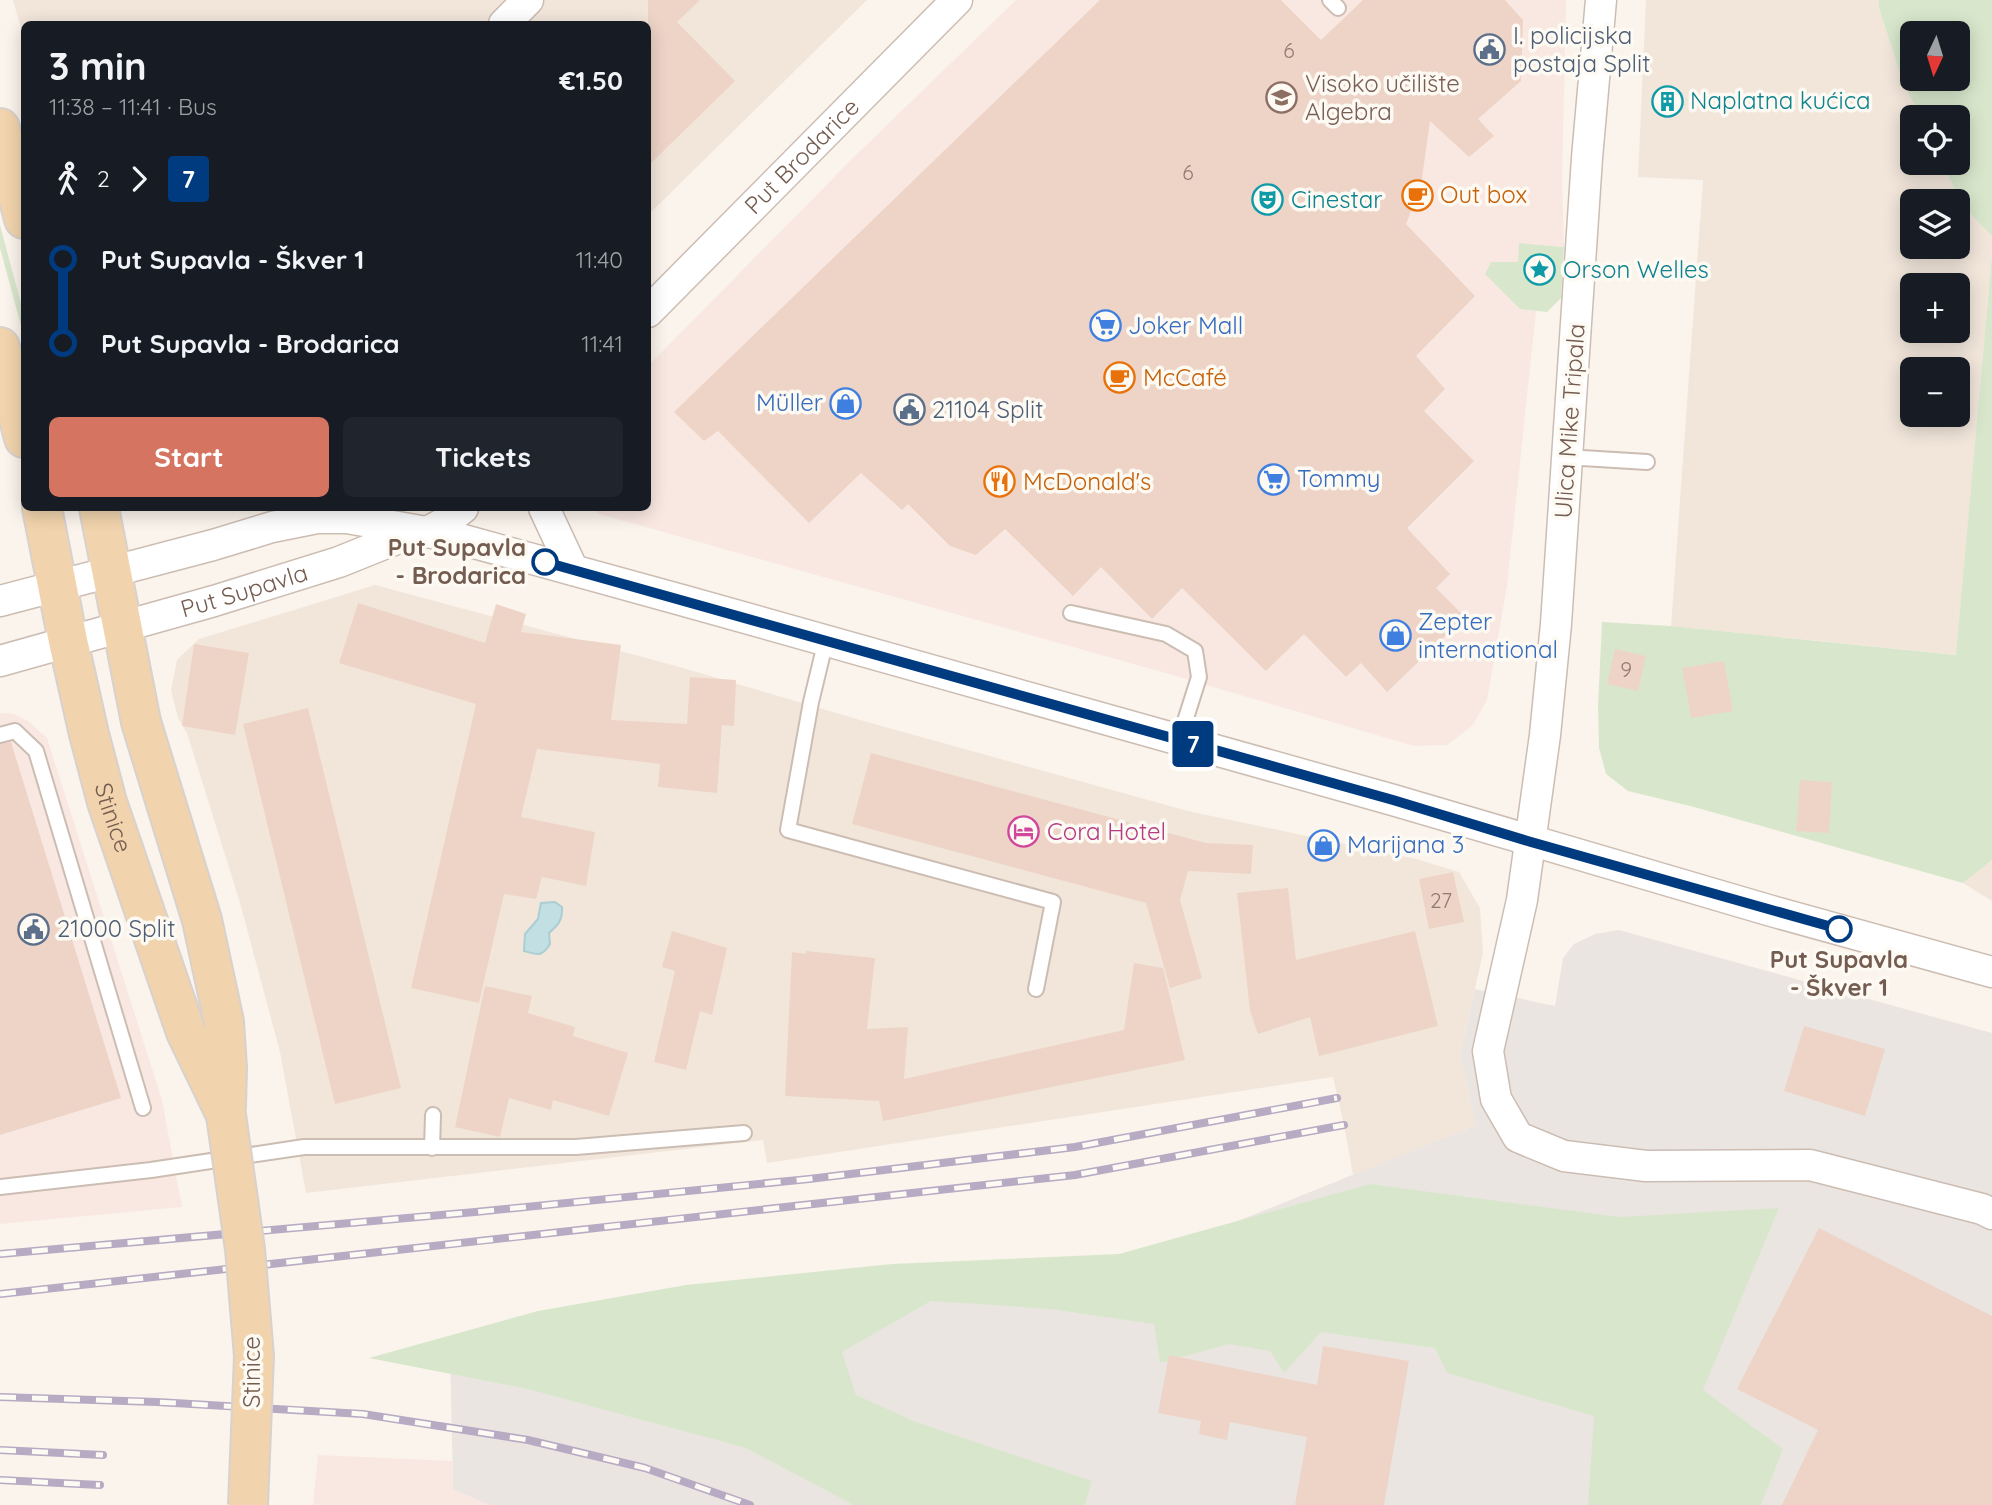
<!DOCTYPE html>
<meta charset="utf-8">
<style>
body{margin:0;font-family:Quicksand,sans-serif;background:#20242c;color:#f1f3f6;height:100vh;display:flex;flex-direction:column;font-size:26px;white-space:nowrap}
*{box-sizing:border-box;margin:0}
p{font-size:23px;color:#9ea1a6}
.icon{flex:none;width:38px;height:38px;fill:none;stroke:currentColor;stroke-width:2;stroke-linecap:round;stroke-linejoin:round}
.map{position:relative;flex:1;overflow:hidden}
.drawer{position:absolute;left:21px;top:21px;width:630px;height:490px;display:flex;flex-direction:column;background:#171b24;border-radius:10px;box-shadow:0 4px 18px #0003}
.drawer>*{flex:none}
.badge{padding:0 14px;border-radius:5px;font-size:24px;line-height:46px}
.needle{width:46px;rotate:184deg}
.fabs{position:absolute;left:1900px;top:21px;display:grid;gap:14px}
.fabs a{display:grid;place-items:center;width:70px;height:70px;border-radius:10px;background:#171b24;box-shadow:0 4px 18px #0003;font-size:35px}
.map>.badge{position:absolute;translate:-50% -50%;box-shadow:0 0 0 4px #fff}
.legs{display:flex;align-items:center;gap:10px;height:77px;padding:0 28px;font-size:23px}
.legs p{margin-inline-start:auto}
.summary{display:flex;align-items:center;justify-content:space-between;height:119px;padding:0 28px}
h1{font-size:38px;font-weight:700;line-height:52px}
.primary-button{display:flex;gap:14px;margin-top:auto;padding:14px 28px}
.primary-button a{flex:1;height:80px;border-radius:10px;background:#d57561;color:#fff;font-size:28px;font-weight:700;line-height:80px;text-align:center}
.primary-button a+a{background:#20242c;color:#f1f3f6}
ul{padding:0 28px;list-style:none}
li{display:flex;align-items:center;gap:24px;height:84px;font-size:26px}
li i{display:grid;place-items:center;width:10px;height:100%;margin:0 9px;background:currentColor}
li i::after{content:'';width:18px;height:18px;margin:-9px;border:5px solid;border-radius:50%;background:#171b24}
li p{margin-inline-start:auto}
li:first-child i{background:linear-gradient(#0000 50%,currentColor 0)}
li:last-child i{background:linear-gradient(currentColor 50%,#0000 0)}
.map>svg:first-child{display:block}
</style>
<div class="map">
<svg width="1992" height="1505" viewBox="0 0 1992 1505">
<rect width="100%" height="100%" fill="#fbf4ec"/>
<!-- residential -->
<g fill="#f2e6db" fill-rule="evenodd">
<path d="M13,0H867L648,215V24H24V39Z"/>
<path d="M1646,0H1879V8L1902,80L1920,117H1913V163H1942L1963,206L1992,236V254L1957,655L1671,626L1703,180L1638,177ZM1913,201H1958V247H1913ZM1913,285H1958V331H1913ZM1913,369H1958V415H1913Z"/>
<path d="M375,585L676,666L867,722L1188,811L1416,859L1459,872L1480,908L1483,953L1460,1055L1476,1125L1353,1175L1344,1125L1333,1077L767,1163L763,1140L306,1193L280,1052L240,903L187,733L178,718L171,690L177,660L199,639Z"/>
<path d="M1992,860V901L1963,883Z"/>
</g>
<!-- commercial -->
<g fill="#f9e8e2">
<path d="M1016,0H1566L1562,182L1564,247L1519,243L1518,262H1492L1520,309L1536,311L1507,586L1487,700L1472,726L1447,745L1414,746L1169,674L599,514L591,508H648V366L854,157Z"/>
<path d="M0,713L14,714L28,721L47,738L162,1100L182,1207L0,1224Z"/>
<path d="M318,1455L452,1461L453,1489L489,1505H313Z"/>
</g>
<!-- industrial -->
<path fill="#ebe5e1" d="M1619,930L1992,1033V1505H489L453,1489L450,1347L1102,1276L1476,1125L1460,1055L1475,989L1555,1006L1563,958L1574,944L1595,934Z"/>
<!-- green -->
<g fill="#d8e7cc" fill-rule="evenodd">
<path d="M1879,0H1992V236L1963,206L1942,163H1958V117H1920L1902,80L1879,8ZM1913,33H1958V79H1913Z"/>
<path d="M0,225L24,315V337L0,248Z"/>
<path d="M1519,243L1564,247L1561,298L1547,312L1520,309L1485,274L1491,262H1518Z"/>
<path d="M1992,254V860L1963,883L1694,807L1628,791L1606,774L1599,748L1598,706L1602,622L1671,626L1956,655Z"/>
<path d="M1370,1184L1619,1217L1779,1208L1703,1390L1783,1449L1761,1505H1588L1594,1416L1447,1373L1435,1348L1321,1332L1284,1373L1270,1351L1229,1344L1160,1363L1154,1324L1050,1309L931,1301L842,1352L856,1395L916,1422L1092,1481L1085,1505H854L746,1448L528,1389L369,1358L538,1311L686,1285L892,1264L1119,1254Z"/>
</g>
<!-- water -->
<path fill="#c2dfe3" stroke="#aacfd3" stroke-width="2" d="M555,902L562,907C563,920 558,925 549,933L550,944C542,957 538,955 524,951L525,934L538,919L541,903Z"/>
<!-- building -->
<g fill="#edd4c7">
<path d="M648,0H700L677,22L735,81L648,166Z"/>
<path d="M1100,0H1281L1321,40L1363,0H1505L1523,20L1521,81L1478,119L1494,136L1469,157L1430,121L1421,185L1406,224L1475,296L1416,356L1445,389L1424,411L1474,461L1407,528L1450,574L1436,588L1465,617L1387,692L1361,663L1346,677L1304,634L1266,671L1182,588L1152,619L1101,567L1073,596L1005,529L976,555L950,546L908,504L902,510L861,473L809,523L718,431L704,441L674,412Z"/>
<path d="M358,603L485,643L496,604L526,614L521,632L621,645L611,720L687,724L690,677L736,680L734,726L722,725L717,793L658,787L660,764L537,749L521,817L595,832L586,886L542,877L536,899L504,894L479,1003L411,988L476,704L339,663Z"/>
<path d="M194,644L249,653L235,735L182,726Z"/>
<path d="M1615,649L1646,656L1638,691L1607,684Z"/>
<path d="M1724,661L1733,711L1691,718L1682,668Z"/>
<path d="M308,708L401,1088L335,1104L243,724Z"/>
<path d="M11,742L121,1098L0,1135V744Z"/>
<path d="M871,753L1206,843L1253,845L1251,874L1188,871L1180,900L1202,978L1170,988L1146,903L852,824Z"/>
<path d="M1800,780L1832,782L1829,833L1796,831Z"/>
<path d="M1453,872L1464,922L1429,929L1419,879Z"/>
<path d="M1288,888L1296,960L1415,931L1438,1026L1319,1056L1310,1017L1258,1034L1250,1011L1237,893Z"/>
<path d="M672,931L727,948L712,1015L700,1011L686,1070L654,1062L675,971L662,967Z"/>
<path d="M806,951L875,958L867,1029L908,1027L904,1079L1124,1030L1134,963L1163,968L1185,1060L883,1121L879,1101L785,1096L792,952L806,954Z"/>
<path d="M485,986L532,996L528,1013L575,1027L573,1036L628,1053L609,1116L553,1100L551,1110L509,1098L500,1137L455,1127Z"/>
<path d="M1804,1026L1885,1049L1865,1116L1784,1091Z"/>
<path d="M1819,1228L1992,1316V1505H1782L1818,1430L1737,1389Z"/>
<path d="M1323,1346L1409,1361L1384,1505H1295L1307,1437L1230,1422L1227,1440L1199,1434L1201,1421L1158,1413L1169,1355L1317,1385Z"/>
</g>
<g fill="none" stroke-linecap="round" stroke-linejoin="round">
<defs>
<g id="lane">
<path d="M1330,0L1338,8"/>
<path d="M1566,457L1647,462"/>
<path d="M1071,613L1166,634L1195,651L1199,677L1179,740"/>
<path d="M826,640L811,702L788,830L1053,902L1036,989"/>
<path d="M0,735L15,731L36,751L143,1108"/>
<path d="M432,1148L433,1115"/>
<path d="M0,1187L151,1170L304,1147H576L744,1133"/>
</g>
<g id="street">
<path d="M1601,0L1587,158L1556,624L1545,735L1522,900L1488,1051L1496,1099L1518,1137L1564,1156L1646,1166L1810,1165L1982,1209L1992,1214"/>
<path d="M504,24L528,0"/>
<path id="s1" d="M648,312L957,0"/>
<path d="M544,508L573,570"/>
<path d="M427,532L444,523L463,508"/>
<path d="M0,601L213,545L272,527L317,518H347L449,536L685,601L1393,800L1768,910L1992,972"/>
<path id="s2" d="M0,661L214,601L339,562L416,531"/>
</g>
<g id="primary">
<path d="M0,128L24,219"/>
<path d="M0,347L24,438"/>
<path id="s3" d="M42,508L68,641L89,734L107,802L186,1032L226,1115"/>
<path d="M99,508L141,722L202,920L224,1022L227,1068L226,1106"/>
</g>
</defs>
<!-- lane casing -->
<use href="#lane" stroke="#ccbdb3" stroke-width="18"/>
<!-- street casing -->
<use href="#street" stroke="#ccbdb3" stroke-width="33"/>
<!-- primary casing -->
<use href="#primary" stroke="#d8d1ce" stroke-width="42"/>
<!-- lane -->
<use href="#lane" stroke="#fff" stroke-width="14"/>
<!-- street -->
<use href="#street" stroke="#fff" stroke-width="30"/>
<!-- primary -->
<use href="#primary" stroke="#f1d4ad" stroke-width="38"/>
<defs>
<g id="rail">
<path d="M0,1254L475,1212L809,1179L1075,1147L1337,1098"/>
<path d="M0,1294L1075,1175L1344,1125"/>
<path d="M0,1397L157,1402L363,1414L528,1440L645,1468L750,1505"/>
<path d="M0,1450L103,1455"/>
<path d="M0,1480L100,1485"/>
</g>
</defs>
<!-- rail casing -->
<use href="#rail" stroke="#b7abc4" stroke-width="8"/>
<!-- rail -->
<use href="#rail" stroke="#fdf9f3" stroke-width="5" stroke-dasharray="16" stroke-linecap="butt"/>
<defs>
<path id="primary-bridge" d="M226,1115L245,1249L254,1356L248,1505"/>
</defs>
<!-- primary-bridge casing -->
<use href="#primary-bridge" stroke="#d8d1ce" stroke-width="42" stroke-linecap="butt"/>
<!-- primary-bridge -->
<use href="#primary-bridge" stroke="#f1d4ad" stroke-width="38"/>
</g>
<g fill="none" stroke-linecap="round" stroke-linejoin="round">
<defs>
<path id="line-1" d="M545,562L1393,800L1531,842L1839,929"/>
</defs>
<!-- line-1 casing -->
<use href="#line-1" stroke="#fff" stroke-width="16"/>
<!-- line-1 -->
<use href="#line-1" stroke="#003b80" stroke-width="10"/>
</g>
<!-- icons -->
<defs>
<symbol id="civic-ring" viewBox="-11 -11 22 22"><circle r="9.5" fill="#fdf9f3" stroke="#5c6f8a" stroke-width="1.5"/><path d="M-.6-6.5H3V-4.5H.6V-3L4-1V1h2V6H-6V1h2V-1L-.6-3ZM-1.2 2.5V6h2.4V2.5Z" fill="#5c6f8a"/></symbol>
<symbol id="university-ring" viewBox="-11 -11 22 22"><circle r="9.5" fill="#fdf9f3" stroke="#8d6e63" stroke-width="1.5"/><path d="M0-5L7-2L0 1L-7-2ZM-4 1L0 2.5L4 1V4Q0 6-4 4Z" fill="#8d6e63"/></symbol>
<symbol id="building-ring" viewBox="-11 -11 22 22"><circle r="9.5" fill="#fdf9f3" stroke="#0f9aa8" stroke-width="1.5"/><path d="M-4-6H4V6H1V3H-1V6H-4ZM-2.5-4.3h1.7v1.8h-1.7ZM.8-4.3h1.7v1.8H.8ZM-2.5-1h1.7V.8h-1.7ZM.8-1h1.7V.8H.8Z" fill="#0f9aa8"/></symbol>
<symbol id="cafe-ring" viewBox="-11 -11 22 22"><circle r="9.5" fill="#fdf9f3" stroke="#e8710a" stroke-width="1.5"/><path d="M-5.5-4.5H6V0H3Q3 3.5 0 3.5H-2.5Q-5.5 3.5-5.5 0ZM3-3.2v2h1.7v-2ZM-6 4.5H4V6H-6Z" fill="#e8710a"/></symbol>
<symbol id="theatre-ring" viewBox="-11 -11 22 22"><circle r="9.5" fill="#fdf9f3" stroke="#0f9aa8" stroke-width="1.5"/><path d="M-5-5.5Q0-4 5-5.5V0Q5 5 0 6Q-5 5-5 0ZM-3.3-2.5H-1v1.5H-3.3ZM1-2.5H3.3v1.5H1ZM-2.8 1Q0 5.5 2.8 1Z" fill="#0f9aa8"/></symbol>
<symbol id="sight-ring" viewBox="-11 -11 22 22"><circle r="9.5" fill="#fdf9f3" stroke="#0f9aa8" stroke-width="1.5"/><path d="M0-6L1.8-2.2L6-1.7L2.9 1.2L3.7 5.4L0 3.3L-3.7 5.4L-2.9 1.2L-6-1.7L-1.8-2.2Z" fill="#0f9aa8"/></symbol>
<symbol id="supermarket-ring" viewBox="-11 -11 22 22"><circle r="9.5" fill="#fdf9f3" stroke="#3f7fe0" stroke-width="1.5"/><path d="M-6-5.5h2.5l.6 2H6L4.5 2H-2.5L-4.4-4H-6ZM-1.5 3.2a1.3 1.3 0 1 0 .1 0ZM3 3.2a1.3 1.3 0 1 0 .1 0Z" fill="#3f7fe0"/></symbol>
<symbol id="shop-ring" viewBox="-11 -11 22 22"><circle r="9.5" fill="#fdf9f3" stroke="#3f7fe0" stroke-width="1.5"/><path d="M-5-2.5h2.3a2.7 3.5 0 0 1 5.4 0H5L5.5 6h-11ZM-1.5-2.5h3a1.5 2.3 0 0 0-3 0Z" fill="#3f7fe0"/></symbol>
<symbol id="restaurant-ring" viewBox="-11 -11 22 22"><circle r="9.5" fill="#fdf9f3" stroke="#e8710a" stroke-width="1.5"/><path d="M-5-6h1v4h1v-4h1v4h1v-4h1v5L-1.5 .5V6h-2V.5L-5-1ZM5-6V6H3V1.5H1.5Q1.5-4 5-6Z" fill="#e8710a"/></symbol>
<symbol id="hotel-ring" viewBox="-11 -11 22 22"><circle r="9.5" fill="#fdf9f3" stroke="#d1479c" stroke-width="1.5"/><path d="M-6-4.5h1.5V1H6V5H4.5V3h-9V5H-6ZM-4 0a1.8 1.8 0 1 1 3.6 0ZM.5 0V-2.5h3Q6-2.5 6 0Z" fill="#d1479c"/></symbol>
</defs>
<g fill-rule="evenodd">
<use href="#civic-ring" x="1472" y="32" width="35" height="35"/>
<use href="#university-ring" x="1264" y="80" width="35" height="35"/>
<use href="#building-ring" x="1650" y="84" width="35" height="35"/>
<use href="#cafe-ring" x="1400" y="178" width="35" height="35"/>
<use href="#theatre-ring" x="1250" y="182" width="35" height="35"/>
<use href="#sight-ring" x="1522" y="252" width="35" height="35"/>
<use href="#supermarket-ring" x="1088" y="308" width="35" height="35"/>
<use href="#cafe-ring" x="1102" y="360" width="35" height="35"/>
<use href="#shop-ring" x="828" y="386" width="35" height="35"/>
<use href="#civic-ring" x="892" y="392" width="35" height="35"/>
<use href="#supermarket-ring" x="1256" y="462" width="35" height="35"/>
<use href="#restaurant-ring" x="982" y="464" width="35" height="35"/>
<use href="#shop-ring" x="1378" y="618" width="35" height="35"/>
<use href="#hotel-ring" x="1006" y="814" width="35" height="35"/>
<use href="#shop-ring" x="1306" y="828" width="35" height="35"/>
<use href="#civic-ring" x="16" y="912" width="35" height="35"/>
</g>
<!-- markers -->
<g fill="#fff" stroke="#003b80" stroke-width="3.5">
<circle cx="545" cy="562" r="12"/>
<circle cx="1839" cy="929" r="12"/>
</g>
<g text-anchor="middle" stroke-width="7" stroke-linejoin="round" paint-order="stroke">
<!-- number labels -->
<g font-size="21" fill="#927a6e">
<text x="1289" y="58">6</text>
<text x="1188" y="180">6</text>
<text x="1626" y="677">9</text>
<text x="1441" y="908">27</text>
</g>
<!-- service labels -->
<g font-size="24" fill="#4e5e75" stroke="#fdf9f3" text-anchor="start">
<text x="1513" y="44">I. policijska<tspan x="1513" dy="28">postaja Split</tspan></text>
<text x="932" y="418">21104 Split</text>
<text x="57" y="937">21000 Split</text>
</g>
<!-- education labels -->
<g font-size="24" fill="#785e54" stroke="#fdf9f3" text-anchor="start">
<text x="1305" y="92">Visoko učilište<tspan x="1305" dy="28">Algebra</tspan></text>
</g>
<!-- culture labels -->
<g font-size="24" fill="#0d838f" stroke="#fdf9f3" text-anchor="start">
<text x="1690" y="109">Naplatna kućica</text>
<text x="1291" y="208">Cinestar</text>
<text x="1563" y="278">Orson Welles</text>
</g>
<!-- street labels -->
<g font-size="24" fill="#745c51" stroke="#fdf9f3">
<text dy="8" stroke="none"><textPath href="#s1" startOffset="219">Put Brodarice</textPath></text>
<text transform="translate(1570 421) rotate(-86)" y="8">Ulica Mike Tripala</text>
<text dy="8" stroke="none"><textPath href="#s2" startOffset="254">Put Supavla</textPath></text>
<text dy="8" stroke="none"><textPath href="#s3" startOffset="318">Stinice</textPath></text>
<text transform="translate(252 1372) rotate(-90)" y="8">Stinice</text>
</g>
<!-- food labels -->
<g font-size="24" fill="#c56008" stroke="#fdf9f3" text-anchor="start">
<text x="1440" y="203">Out box</text>
<text x="1143" y="386">McCafé</text>
<text x="1023" y="490">McDonald's</text>
</g>
<!-- shop labels -->
<g font-size="24" fill="#366cbe" stroke="#fdf9f3" text-anchor="start">
<text x="1128" y="334">Joker Mall</text>
<text x="823" y="411" text-anchor="end">Müller</text>
<text x="1297" y="487">Tommy</text>
<text x="1418" y="630">Zepter<tspan x="1418" dy="28">international</tspan></text>
<text x="1347" y="853">Marijana 3</text>
</g>
<!-- stop labels -->
<g font-size="24" font-weight="bold" fill="#745c51" stroke="#fdf9f3" text-anchor="end">
<text x="526" y="556">Put Supavla<tspan x="526" dy="28">- Brodarica</tspan></text>
<text x="1839" y="968" text-anchor="middle">Put Supavla<tspan x="1839" dy="28">- Škver 1</tspan></text>
</g>
<!-- hotel labels -->
<g font-size="24" fill="#b23c85" stroke="#fdf9f3" text-anchor="start">
<text x="1047" y="840">Cora Hotel</text>
</g>
</g>
</svg>
<div class="fabs">
<a><svg class="needle" viewBox="-14 -14 28 28"><path d="M0-13l5 13h-10z" fill="#e53935"/><path d="M0 13l5-13h-10z" fill="#9ea1a6"/></svg></a>
<a><svg class="icon" aria-label="locate" viewBox="0 0 24 24"><circle cx="12" cy="12" r="6"/><path d="M12 2v4M12 18v4M2 12h4M18 12h4"/></svg></a>
<a><svg class="icon" aria-label="layers" viewBox="0 0 24 24"><path d="M12 4l9 5-9 5-9-5zM3 14l9 5 9-5"/></svg></a>
<a>+</a>
<a>−</a>
</div>
<b class="badge" style="left:1193px;top:744px;background:#003b80;color:#fff">7</b>
<section class="drawer">
<div class="summary"><div><h1>3 min</h1><p>11:38 – 11:41 · Bus</p></div><b>€1.50</b></div>
<div class="legs"><svg class="icon" aria-label="walk" viewBox="0 0 24 24"><circle cx="13" cy="4" r="2"/><path d="M13 8l-2 6 4 7M11 14l-3 7M7 12l3-4h3l4 4"/></svg>2<svg class="icon" aria-label="forward" viewBox="0 0 24 24"><path d="M9 5l7 7-7 7"/></svg><b class="badge" style="background:#003b80;color:#fff">7</b></div>
<ul>
<li><i style="color:#003b80"></i><b>Put Supavla - Škver 1</b><p>11:40</p></li>
<li><i style="color:#003b80"></i><b>Put Supavla - Brodarica</b><p>11:41</p></li>
</ul>
<div class="primary-button"><a>Start</a><a>Tickets</a></div>
</section>
</div>
